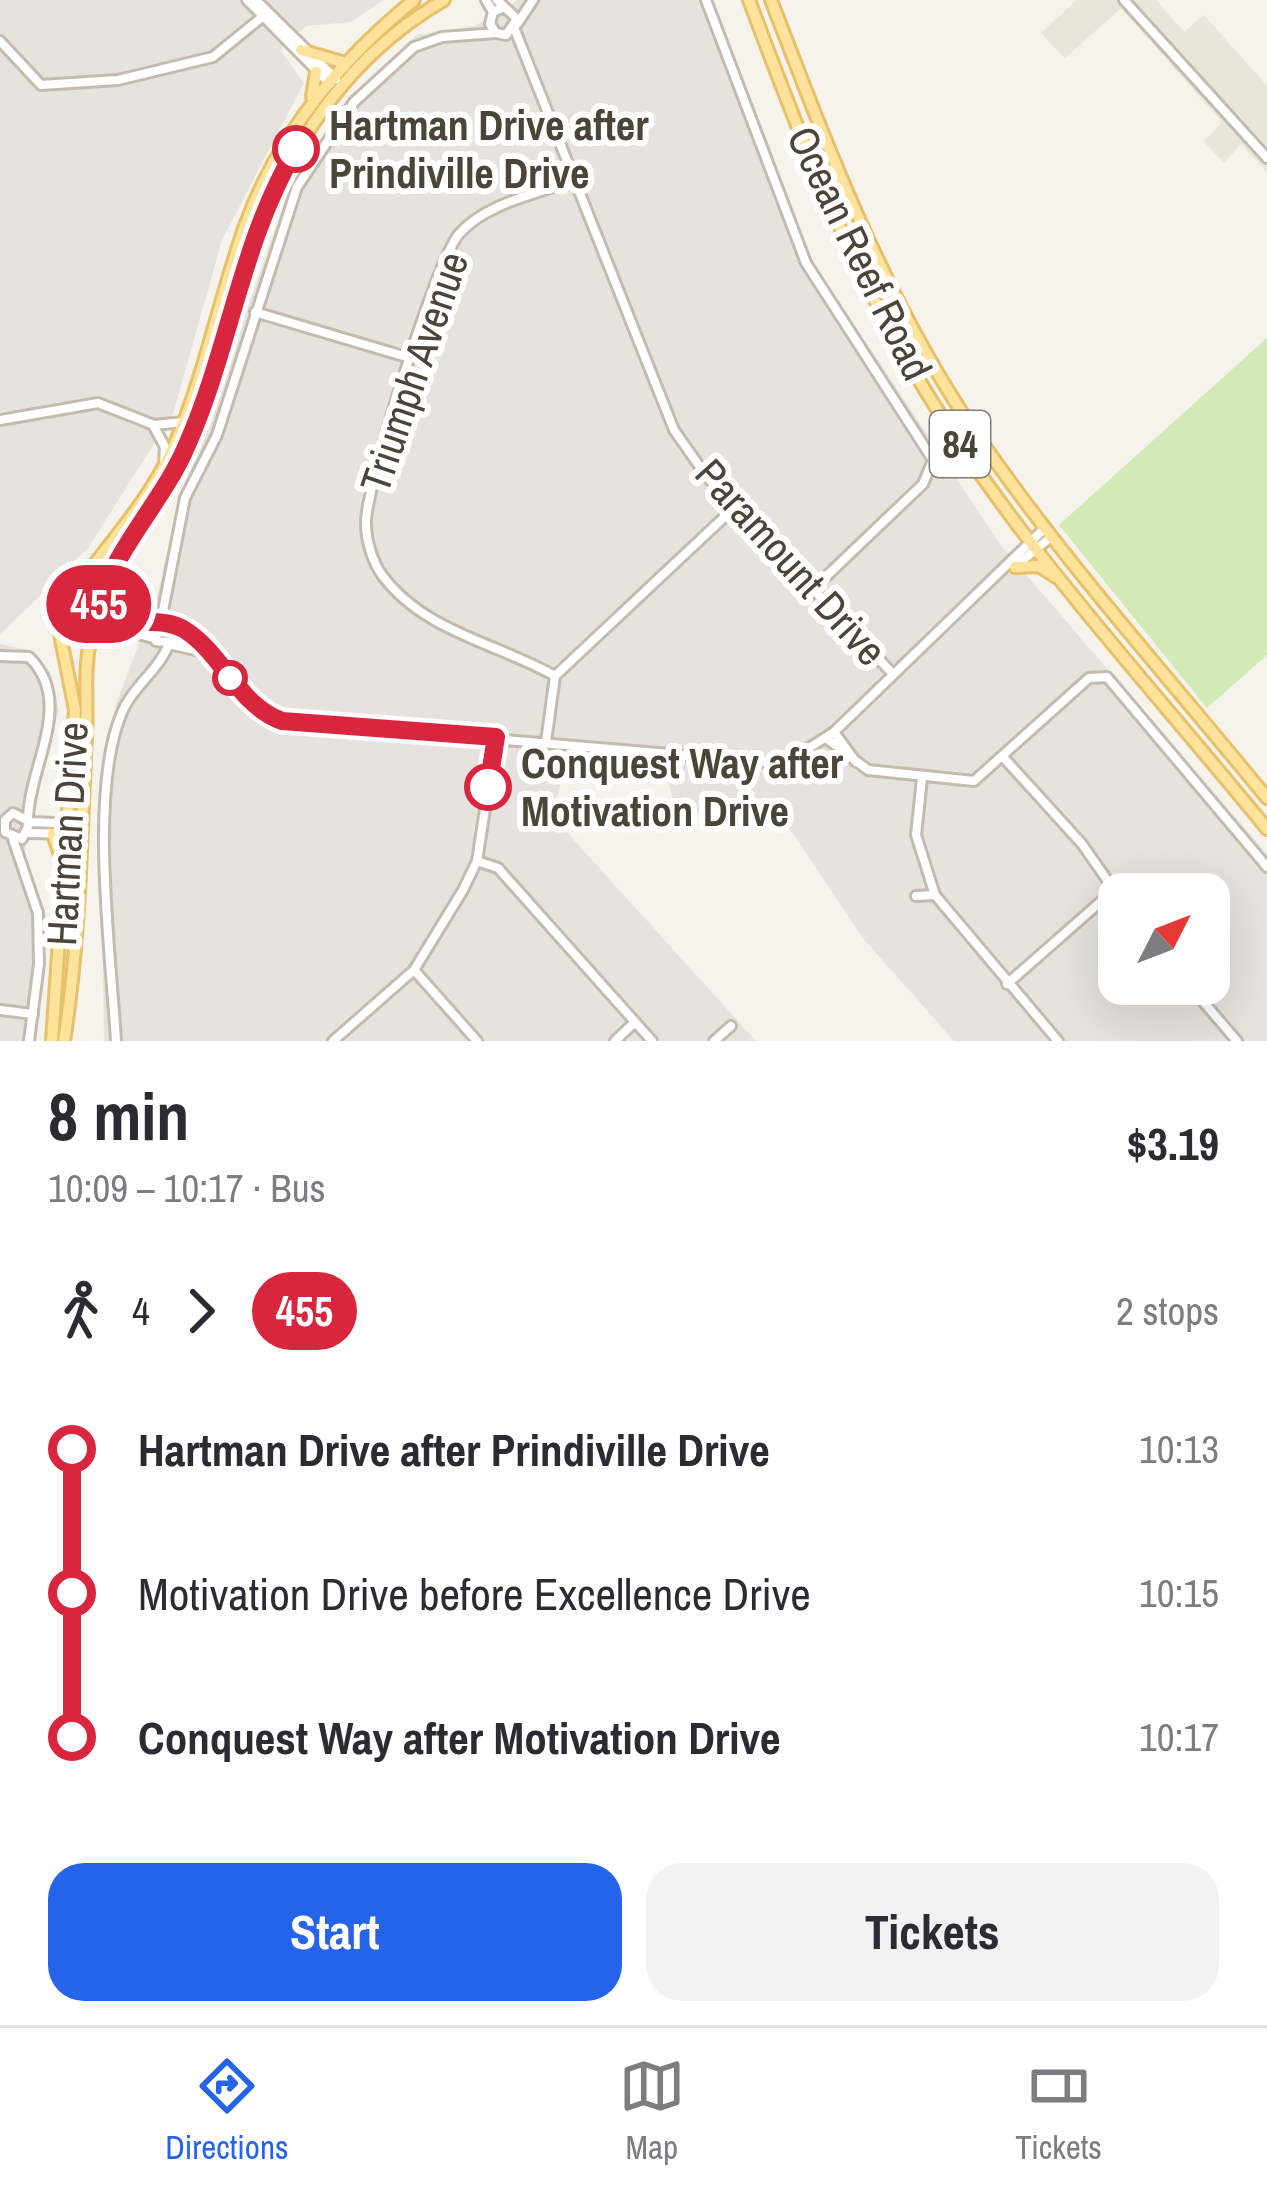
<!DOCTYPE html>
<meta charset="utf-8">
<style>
body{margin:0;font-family:"Archivo Narrow",sans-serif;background:#f2f2f3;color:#2b2b33;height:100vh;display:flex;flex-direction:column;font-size:45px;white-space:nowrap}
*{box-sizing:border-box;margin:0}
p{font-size:39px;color:#7c7c81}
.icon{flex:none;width:66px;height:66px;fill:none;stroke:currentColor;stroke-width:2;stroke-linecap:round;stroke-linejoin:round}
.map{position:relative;height:1041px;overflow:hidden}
.drawer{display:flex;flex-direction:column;background:#fff;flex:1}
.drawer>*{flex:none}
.badge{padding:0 24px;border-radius:39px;font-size:42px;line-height:78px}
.needle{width:78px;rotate:48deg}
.buttons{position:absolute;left:1098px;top:873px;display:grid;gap:24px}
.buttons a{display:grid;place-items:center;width:132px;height:132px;border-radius:24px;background:#fff;box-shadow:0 12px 48px #0002;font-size:60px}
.map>.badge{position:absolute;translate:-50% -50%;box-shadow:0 0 0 6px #fff}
.legs{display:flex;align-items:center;gap:18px;height:132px;padding:0 48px;font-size:39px}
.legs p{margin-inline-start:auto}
.overview{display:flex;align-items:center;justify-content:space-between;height:204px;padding:0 48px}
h1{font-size:66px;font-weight:800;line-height:90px}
.button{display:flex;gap:24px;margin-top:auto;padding:24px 48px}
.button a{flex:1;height:138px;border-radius:36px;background:#2563eb;color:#fff;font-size:48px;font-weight:800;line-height:138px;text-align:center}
.button a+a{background:#f2f2f3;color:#2b2b33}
ul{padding:0 48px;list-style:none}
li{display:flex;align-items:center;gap:42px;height:144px;font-size:45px}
li i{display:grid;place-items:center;width:18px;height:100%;margin:0 15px;background:currentColor}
li i::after{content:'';width:30px;height:30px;margin:-15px;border:9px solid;border-radius:50%;background:#fff}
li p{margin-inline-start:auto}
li:first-child i{background:linear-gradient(#0000 50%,currentColor 0)}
li:last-child i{background:linear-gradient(currentColor 50%,#0000 0)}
.menu{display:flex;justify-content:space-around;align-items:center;height:168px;border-top:3px solid #e1e1e2;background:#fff;font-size:33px;color:#7c7c81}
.menu a{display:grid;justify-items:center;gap:6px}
.menu .on{color:#2563eb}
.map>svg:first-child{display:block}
</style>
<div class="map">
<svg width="1267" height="1041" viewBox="0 0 1267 1041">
<rect width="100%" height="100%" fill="#f6f3ec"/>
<!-- residential -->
<path fill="#eae5da" d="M1077,0H1156L1184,32L1204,15L1267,86V172L1241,144L1224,163L1204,142L1222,122L1121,8L1065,58L1041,33Z"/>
<!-- industrial -->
<g fill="#e6e2dd" fill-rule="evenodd">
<path d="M0,0H383L351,22L306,26L280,50L304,83L222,240L173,414L88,548L0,635Z"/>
<path d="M518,0H709L815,266L1003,548L1267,854V1041H954L862,937L789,828L688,812L673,799L662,762L566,754L554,818L756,1041H104L100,795L116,704L157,597L176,511L288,193L340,110L416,35L475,26ZM1119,894H1209V984H1119Z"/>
<path d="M0,644L29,650L50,672L59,711L29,803L24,866L40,910L39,982L27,1041H0Z"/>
</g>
<!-- green -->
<path fill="#d2eab5" d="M1267,338V655L1207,708L1059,525Z"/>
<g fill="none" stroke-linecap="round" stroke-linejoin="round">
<defs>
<g id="minor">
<path d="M247,0L330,84"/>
<path d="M256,0L336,79"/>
<path d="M486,0L493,12"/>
<path d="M497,0L517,19L506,35L496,33L490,24L493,12L502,8"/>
<path d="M706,0L806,263L933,460L923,484L814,588"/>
<path d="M1124,0L1267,158"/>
<path d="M517,24L533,0"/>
<path d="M515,30L674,430L707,477L893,674"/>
<path d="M0,41L41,85L118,80L213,57L267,13"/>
<path d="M255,312L410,358"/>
<path d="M0,420L98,403L154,425L184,422"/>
<path d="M154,427L165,447L164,463"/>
<path d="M1017,565L1052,536"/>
<path d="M100,611L132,623L170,620L179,629L175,643L156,641L157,624"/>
<path d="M161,621L185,498L217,435L297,187L354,102L414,47L442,37L496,33"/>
<path d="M177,626C219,649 236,704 282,721L764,762L798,755L834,732L1045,528"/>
<path d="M95,632L127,631L153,638"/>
<path d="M173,645L204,652"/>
<path d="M0,656L29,657C75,702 30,763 28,818"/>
<path d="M555,676C497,643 424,632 382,575C372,561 366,540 366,523C365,489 437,259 459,234C486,203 537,194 574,180"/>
<path d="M834,732L856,762"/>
<path d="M826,738L868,770L974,781L1089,678L1107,677L1267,867"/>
<path d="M546,742L555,676L735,507"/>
<path d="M1003,757L1082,844L1119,897"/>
<path d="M922,778L916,835L935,895L1058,1041"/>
<path d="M30,822L22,839L5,832V820L13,813L30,822L81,824"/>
<path d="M29,833L80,834"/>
<path d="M13,839L38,913L39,964L29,1041"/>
<path d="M477,861L498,868L652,1041"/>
<path d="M916,896L935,895"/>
<path d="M414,970L477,1041"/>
<path d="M1007,984L1114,890"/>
<path d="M1188,984L1237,1041"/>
<path d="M0,1010L33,1014"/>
<path d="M116,1041C111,954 89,793 121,715C131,688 158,671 168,646"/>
<path d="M333,1041L414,970L463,890L477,861L496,738"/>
<path d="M615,1041L635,1022"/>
<path d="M714,1041L731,1026"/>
</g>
<g id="major">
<path d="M749,0C799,134 850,268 925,390C1021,548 1151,686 1267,829"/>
<path d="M771,0C829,151 885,301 977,435C1064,562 1170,679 1267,798"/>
<path d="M301,50L345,63"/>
<path d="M312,97L316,72"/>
<path d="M1015,567L1039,566L1056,577"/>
<circle cx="78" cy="617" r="22"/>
<path d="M69,597C106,547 148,503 174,446C205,375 219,299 245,226C278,134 339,61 414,0"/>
<path d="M98,607C112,553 154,514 179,465C208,407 221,344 240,282C274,168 338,61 444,0"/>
<path d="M53,834L62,861"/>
<path d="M52,1041L75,710L59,629"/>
<path d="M64,1041C80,941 81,838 86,737C88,701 83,671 91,636"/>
</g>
</defs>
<!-- minor casing -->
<use href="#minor" stroke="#c2bbae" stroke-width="14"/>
<!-- major casing -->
<use href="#major" stroke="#e6c16a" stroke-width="16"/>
<!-- minor -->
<use href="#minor" stroke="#fff" stroke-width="8"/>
<!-- major -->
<use href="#major" stroke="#ffe39c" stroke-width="10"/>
</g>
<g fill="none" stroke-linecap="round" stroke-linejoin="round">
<defs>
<path id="line-1" d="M296,149C241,241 230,348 187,445C163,502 114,548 98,608C125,632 158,613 185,630C223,654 238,705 282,721L496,737L488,787"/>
</defs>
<!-- line-1 casing -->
<use href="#line-1" stroke="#fff" stroke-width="27"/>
<!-- line-1 -->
<use href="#line-1" stroke="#d7263d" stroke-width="18"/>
</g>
<!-- markers -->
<g fill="#fff" stroke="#d7263d" stroke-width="6">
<circle cx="296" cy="149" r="21"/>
<circle cx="230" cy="678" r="15"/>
<circle cx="488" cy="787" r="21"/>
</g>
<g text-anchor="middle" stroke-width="12" stroke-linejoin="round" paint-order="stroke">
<!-- shield labels -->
<rect fill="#fff" stroke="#817c74" stroke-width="3" x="930" y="411" width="60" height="66" rx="9"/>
<g font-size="39" font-weight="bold" fill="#4b4439">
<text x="960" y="458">84</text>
</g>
<!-- stop labels -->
<g font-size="42" font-weight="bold" fill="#4b4439" stroke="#fff" text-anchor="start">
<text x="329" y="140">Hartman Drive after<tspan x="329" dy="48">Prindiville Drive</tspan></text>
<text x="521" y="778">Conquest Way after<tspan x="521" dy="48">Motivation Drive</tspan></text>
</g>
<!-- street labels -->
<g font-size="42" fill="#4b4439" stroke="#fff">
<text transform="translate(860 253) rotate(64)" y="15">Ocean Reef Road</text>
<text transform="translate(414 372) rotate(-71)" y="15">Triumph Avenue</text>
<text transform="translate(791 562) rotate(48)" y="15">Paramount Drive</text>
<text transform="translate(67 834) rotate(-87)" y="15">Hartman Drive</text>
</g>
</g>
</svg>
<div class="buttons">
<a><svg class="needle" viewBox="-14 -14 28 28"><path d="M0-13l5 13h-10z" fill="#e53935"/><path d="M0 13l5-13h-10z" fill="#7c7c81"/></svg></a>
</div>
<b class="badge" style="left:99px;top:604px;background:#d7263d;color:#fff">455</b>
</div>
<section class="drawer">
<div class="overview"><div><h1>8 min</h1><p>10:09 – 10:17 · Bus</p></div><b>$3.19</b></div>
<div class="legs"><svg class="icon" aria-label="walk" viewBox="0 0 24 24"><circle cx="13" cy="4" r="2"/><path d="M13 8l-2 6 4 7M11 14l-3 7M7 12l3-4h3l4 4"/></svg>4<svg class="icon" aria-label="forward" viewBox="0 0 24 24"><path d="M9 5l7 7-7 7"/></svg><b class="badge" style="background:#d7263d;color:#fff">455</b><p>2 stops</p></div>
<ul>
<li><i style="color:#d7263d"></i><b>Hartman Drive after Prindiville Drive</b><p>10:13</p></li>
<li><i style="color:#d7263d"></i><span>Motivation Drive before Excellence Drive</span><p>10:15</p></li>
<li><i style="color:#d7263d"></i><b>Conquest Way after Motivation Drive</b><p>10:17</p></li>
</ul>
<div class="button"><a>Start</a><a>Tickets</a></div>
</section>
<nav class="menu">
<a class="on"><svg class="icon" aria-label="directions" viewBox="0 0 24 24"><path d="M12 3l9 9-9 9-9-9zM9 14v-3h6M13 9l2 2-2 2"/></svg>Directions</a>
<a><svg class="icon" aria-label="map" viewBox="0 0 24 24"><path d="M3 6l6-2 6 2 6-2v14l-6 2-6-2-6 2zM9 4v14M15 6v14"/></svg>Map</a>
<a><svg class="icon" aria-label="tickets" viewBox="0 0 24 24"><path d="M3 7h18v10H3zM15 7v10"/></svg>Tickets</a>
</nav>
